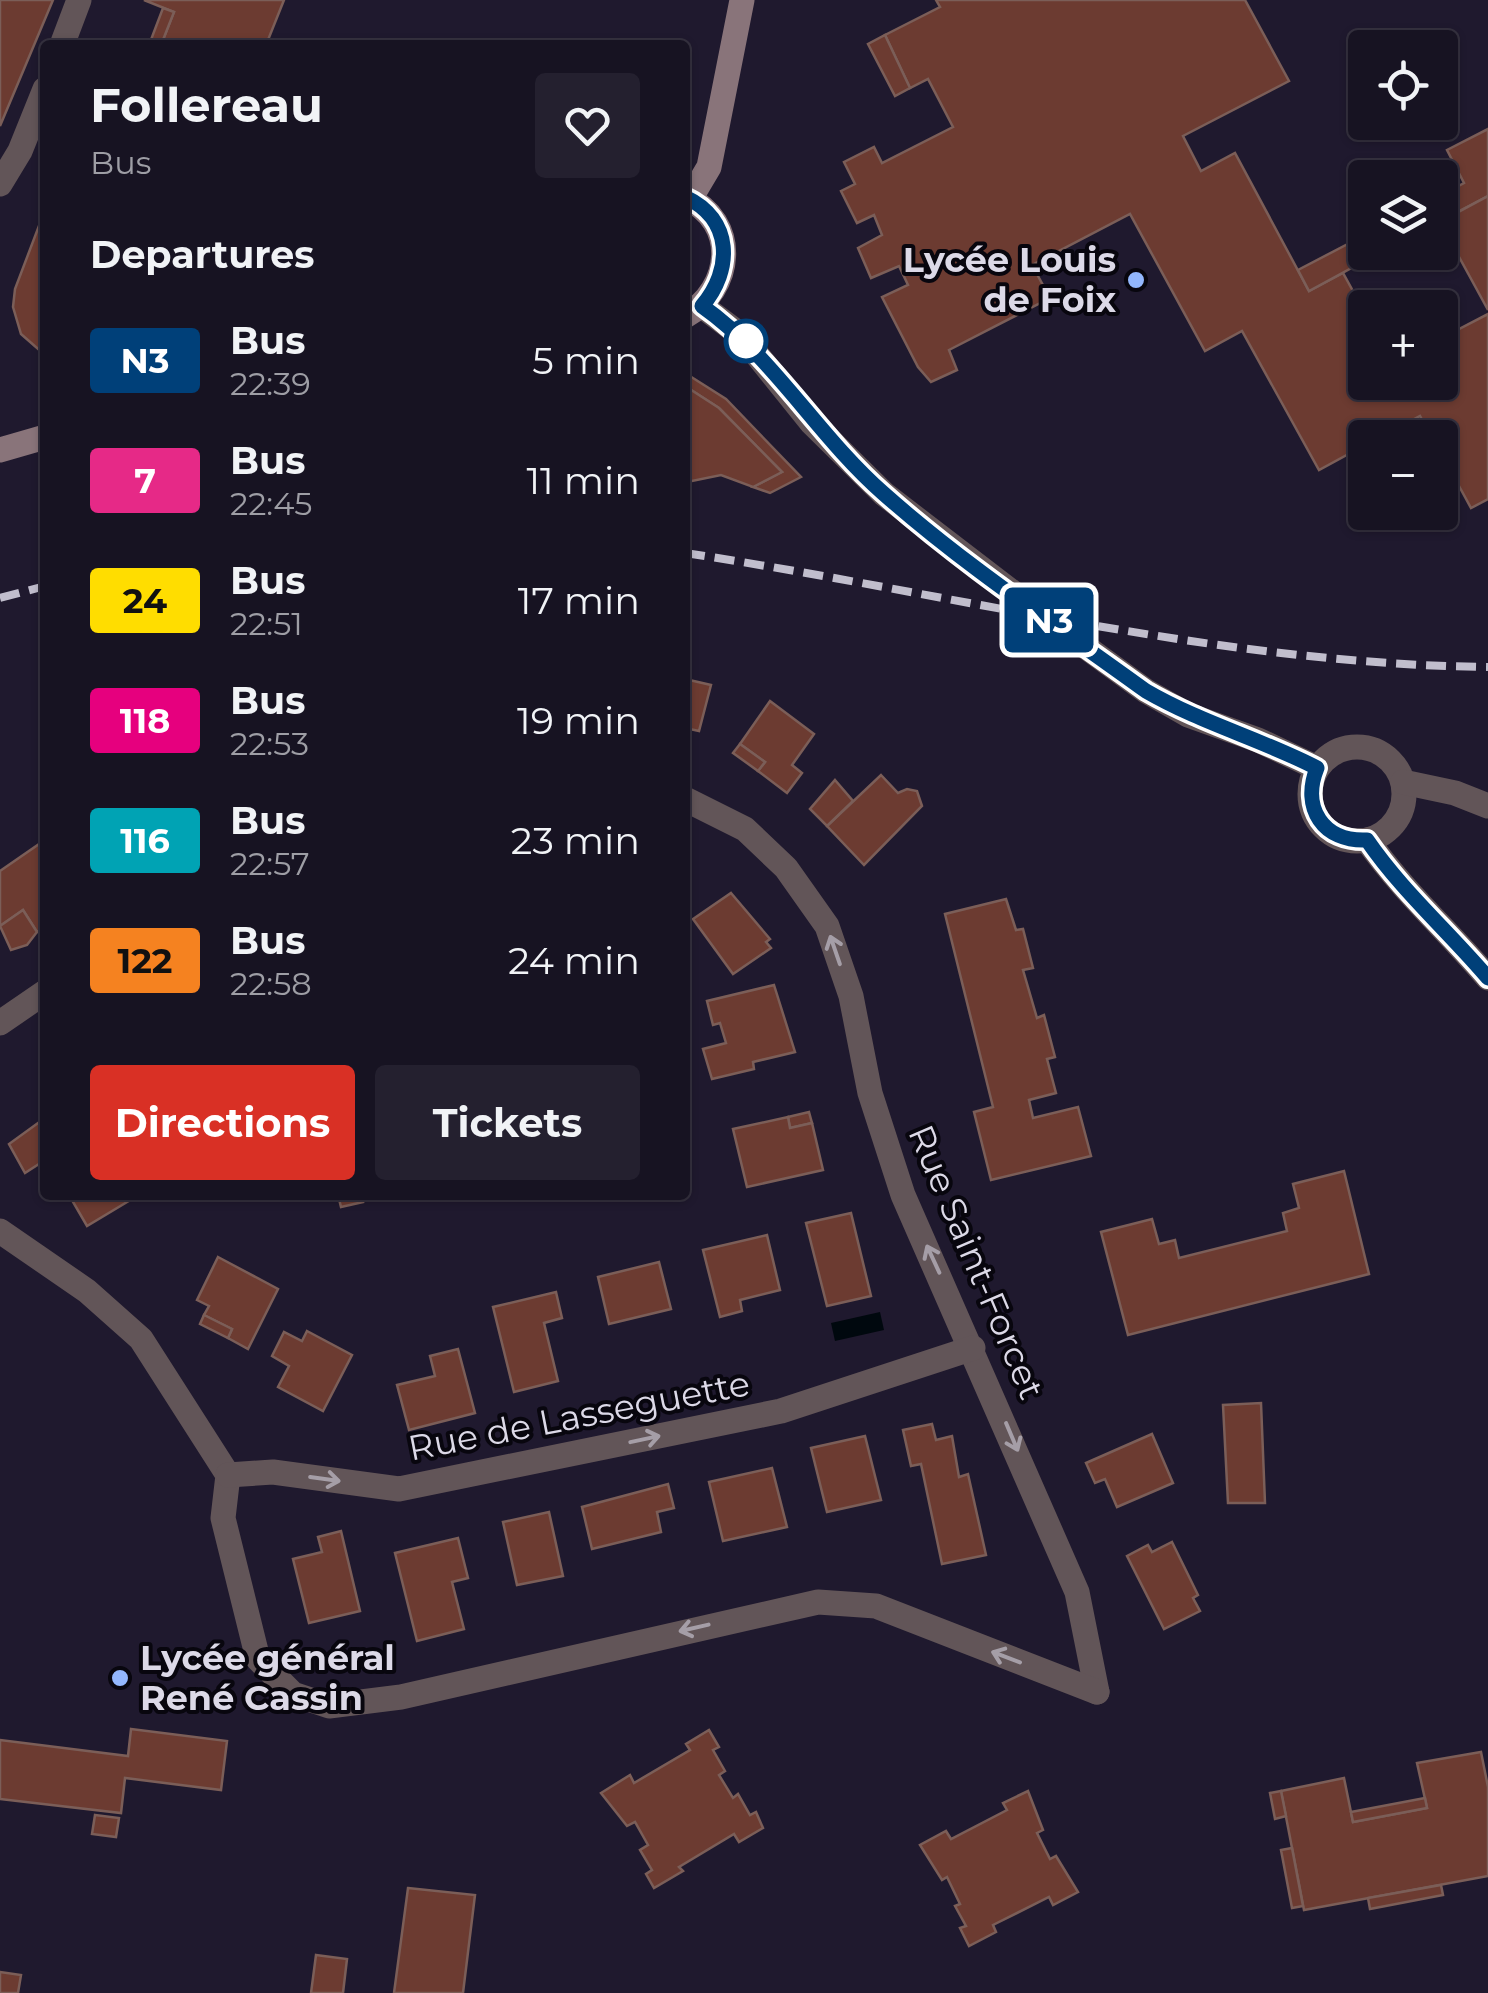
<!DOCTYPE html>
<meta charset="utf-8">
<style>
body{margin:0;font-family:Montserrat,sans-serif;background:#24202f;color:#f1f3f6;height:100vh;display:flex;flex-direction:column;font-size:38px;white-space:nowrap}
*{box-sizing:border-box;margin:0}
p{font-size:32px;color:#9e9ea5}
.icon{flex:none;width:55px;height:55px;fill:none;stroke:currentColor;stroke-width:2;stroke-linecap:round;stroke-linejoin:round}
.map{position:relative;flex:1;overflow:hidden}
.drawer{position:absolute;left:40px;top:40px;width:650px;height:1160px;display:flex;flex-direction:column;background:#171322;border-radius:10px;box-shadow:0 2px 8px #0004,0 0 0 2px #363240}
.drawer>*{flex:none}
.badge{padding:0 20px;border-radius:8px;font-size:35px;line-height:65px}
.tools{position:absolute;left:1348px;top:30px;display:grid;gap:20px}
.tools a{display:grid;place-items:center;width:110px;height:110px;border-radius:10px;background:#171322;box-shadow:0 2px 8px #0004,0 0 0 2px #363240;font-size:50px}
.map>.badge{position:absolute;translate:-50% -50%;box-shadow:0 0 0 5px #fff}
h2{padding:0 50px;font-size:38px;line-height:90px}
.round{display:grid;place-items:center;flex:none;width:105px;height:105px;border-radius:10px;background:#24202f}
.summary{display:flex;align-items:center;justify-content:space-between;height:170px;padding:0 50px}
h1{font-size:48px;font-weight:700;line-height:75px}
.primary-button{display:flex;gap:20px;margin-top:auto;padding:20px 50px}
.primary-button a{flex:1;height:115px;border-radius:10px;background:#d93025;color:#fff;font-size:40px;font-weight:700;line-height:115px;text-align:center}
.primary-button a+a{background:#24202f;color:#f1f3f6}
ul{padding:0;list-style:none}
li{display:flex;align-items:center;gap:30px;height:120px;padding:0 50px}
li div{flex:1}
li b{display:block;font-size:38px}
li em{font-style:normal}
li .badge{min-width:110px;font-weight:700;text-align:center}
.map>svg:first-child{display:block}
</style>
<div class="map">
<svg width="1488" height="1993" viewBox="0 0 1488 1993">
<rect width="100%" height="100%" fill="#1f192e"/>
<!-- water -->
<path fill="#00080e" d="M880,1312L884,1330L835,1341L831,1323Z"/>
<!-- building -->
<g fill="#6c3b31" stroke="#7b5e58" stroke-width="2.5">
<path d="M0,0H53L0,126Z"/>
<path d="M144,0H284L266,45H161L174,12Z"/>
<path d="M936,0H1245L1289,81L1183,136L1201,171L1235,153L1309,291L1343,273L1365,313V382H1440V339L1488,314V499L1471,508L1440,451V438H1432L1420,416L1379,438H1365V445L1319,470L1242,331L1205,351L1130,214L1032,265L1050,298L949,350L957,370L931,382L918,367L882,297L908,285L899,266L871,278L858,248L882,235L874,215L857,223L841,191L855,184L844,162L874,147L882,163L953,127L928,79L910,88L885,35L940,7Z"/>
<path d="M163,8L174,12L161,45H149Z"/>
<path d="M885,35L910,88L895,96L868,44Z"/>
<path d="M1488,129V196L1440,221V196L1464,183L1447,150Z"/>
<path d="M1488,196V310L1440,222Z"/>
<path d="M45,210V355L21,334L13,307L15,289Z"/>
<path d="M1365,235V252H1381L1309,291L1298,270Z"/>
<path d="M685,373L726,399L801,477L770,493L753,487L782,472L719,408L685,386Z"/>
<path d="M685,386L719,408L782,472L753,487L721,475L687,482Z"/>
<path d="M685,679L711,685L699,731L685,728Z"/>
<path d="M770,701L814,734L792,765L802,773L787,793L758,771L765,762L740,744Z"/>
<path d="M740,744L765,762L758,771L733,753Z"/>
<path d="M881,775L898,793L907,789L917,791L922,806L864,865L827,826Z"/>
<path d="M835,780L853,801L827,826L810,809Z"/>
<path d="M45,840V926L37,932L23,910L0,926V871Z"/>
<path d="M731,893L770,939L766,942L771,948L733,974L693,919Z"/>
<path d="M1006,899L1016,930L1023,929L1033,968L1023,970L1037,1018L1044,1015L1055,1057L1047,1059L1056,1093L1029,1100L1033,1118L1078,1107L1091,1156L991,1180L974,1112L993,1107L945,914Z"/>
<path d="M23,910L37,932L27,945L11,950L0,926Z"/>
<path d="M774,985L795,1052L753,1062L754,1069L712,1079L703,1049L726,1043L720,1023L713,1025L707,1001Z"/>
<path d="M809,1112L812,1123L790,1128L788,1117Z"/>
<path d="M788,1117L790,1128L812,1123L823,1170L747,1187L733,1129Z"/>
<path d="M45,1118V1160L25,1173L9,1144Z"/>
<path d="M1344,1171L1369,1274L1128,1335L1101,1232L1152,1219L1159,1244L1175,1240L1179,1258L1287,1231L1283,1213L1299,1208L1293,1184Z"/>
<path d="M69,1195H136L137,1196L87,1226Z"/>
<path d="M338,1195H361L363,1202L341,1207Z"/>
<path d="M851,1213L871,1296L827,1306L806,1223Z"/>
<path d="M767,1235L780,1290L740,1300L742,1311L720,1317L703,1250Z"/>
<path d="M218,1257L278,1289L248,1349L228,1338L232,1329L204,1315L209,1306L197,1300Z"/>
<path d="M659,1262L671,1309L609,1324L598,1277Z"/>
<path d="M556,1292L562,1318L544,1323L558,1381L514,1392L493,1307Z"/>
<path d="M204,1315L232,1329L228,1338L200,1324Z"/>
<path d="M307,1331L352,1355L323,1411L278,1387L289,1366L272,1356L284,1332L302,1341Z"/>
<path d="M458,1349L475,1413L409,1430L397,1385L435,1376L430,1356Z"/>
<path d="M1261,1403L1265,1503H1228L1223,1405Z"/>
<path d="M932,1424L936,1440L952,1436L959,1477L968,1474L986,1555L942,1564L921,1464L911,1466L903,1430Z"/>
<path d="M1152,1434L1173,1483L1117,1507L1105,1479L1095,1483L1086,1463Z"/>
<path d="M865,1436L881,1500L827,1512L811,1448Z"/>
<path d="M772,1468L787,1527L723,1541L709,1482Z"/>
<path d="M668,1484L674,1508L657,1512L661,1532L592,1549L582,1507Z"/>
<path d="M549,1512L563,1576L517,1585L503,1522Z"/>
<path d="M341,1531L360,1611L309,1623L293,1559L322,1552L318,1537Z"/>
<path d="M458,1538L468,1578L452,1582L464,1629L417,1641L395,1553Z"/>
<path d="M1172,1542L1198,1595L1193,1598L1200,1611L1164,1629L1127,1556L1148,1545L1152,1552Z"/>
<path d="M131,1729L227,1741L221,1790L125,1778L121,1813L0,1799V1740L128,1756Z"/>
<path d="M709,1730L719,1747L713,1750L725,1771L719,1775L733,1798L738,1794L750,1815L756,1812L763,1828L739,1842L734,1834L679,1867L683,1871L654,1888L646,1874L652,1870L640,1850L648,1845L635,1822L627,1826L601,1793L630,1775L634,1783L690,1750L686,1744Z"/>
<path d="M1481,1752L1488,1787V1876L1304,1910L1281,1791L1344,1778L1353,1822L1427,1808L1417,1763Z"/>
<path d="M1028,1791L1043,1830L1037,1833L1050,1859L1056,1856L1078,1892L1053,1905L1049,1897L993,1925L996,1932L969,1946L960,1928L966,1926L955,1906L960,1904L947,1877L942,1880L920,1845L946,1831L951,1839L1007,1810L1003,1803Z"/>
<path d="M1281,1791L1286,1816L1275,1819L1270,1793Z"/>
<path d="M1425,1798L1427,1808L1353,1822L1351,1812Z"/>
<path d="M95,1815L119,1818L116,1837L92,1834Z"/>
<path d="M1292,1848L1303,1906L1292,1908L1281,1850Z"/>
<path d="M1441,1885L1443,1895L1370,1909L1368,1898Z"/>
<path d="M408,1888L475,1895L463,1993H394Z"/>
<path d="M316,1955L347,1959L343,1993H311Z"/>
<path d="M0,1972L21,1975L18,1993H0Z"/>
</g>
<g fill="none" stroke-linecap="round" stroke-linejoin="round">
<!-- street -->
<g stroke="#625558" stroke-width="25">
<path d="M62,45L79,0"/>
<path d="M0,184L20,151L45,89"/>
<path d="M702,306L742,336L811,422L884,494L1042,615L1146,691L1188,715L1258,740L1317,768"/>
<circle cx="1357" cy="794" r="47"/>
<path d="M1403,782L1455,793L1488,806"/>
<path d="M685,799L745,829L786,868L827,926L851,996L870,1093L903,1195L1077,1592L1097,1692"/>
<path d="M1367,840C1403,891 1448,931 1488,978"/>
<path d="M0,1023L45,992"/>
<path d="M0,1231L87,1291L141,1339L228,1475"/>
<path d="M228,1475L223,1518L258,1659L293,1694L329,1706L401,1697L818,1602L876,1606L1097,1692"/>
<path d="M228,1475L273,1472L399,1489L781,1411L973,1348"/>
</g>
<!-- secondary -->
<g stroke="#89747a" stroke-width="25">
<path d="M685,197C740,222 733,289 685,316"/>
<path d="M690,199L709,167L742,0"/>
<path d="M0,450L45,437"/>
</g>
<!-- rail -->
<g stroke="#c1becd" stroke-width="8" stroke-dasharray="20 10" stroke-linecap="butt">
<path d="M685,553C951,593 1218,664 1488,667"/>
<path d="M0,598L45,586"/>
</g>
</g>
<!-- one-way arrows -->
<defs><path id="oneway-shaft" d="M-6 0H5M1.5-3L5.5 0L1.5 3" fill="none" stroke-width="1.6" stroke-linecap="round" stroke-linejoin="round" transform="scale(2.5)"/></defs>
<g stroke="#a59ea7">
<use href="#oneway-shaft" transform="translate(835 950) rotate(-109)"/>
<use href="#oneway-shaft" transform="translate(933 1259) rotate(-115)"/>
<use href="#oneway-shaft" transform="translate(1012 1437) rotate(67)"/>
<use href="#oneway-shaft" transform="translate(645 1439) rotate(-12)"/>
<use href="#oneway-shaft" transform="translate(325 1479) rotate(8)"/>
<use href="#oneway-shaft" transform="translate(694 1628) rotate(167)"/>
<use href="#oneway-shaft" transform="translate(1006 1657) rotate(-159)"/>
</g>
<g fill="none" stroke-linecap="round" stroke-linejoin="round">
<defs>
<path id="line" d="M685,197C733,219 733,270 702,306C773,356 817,435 883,493C964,565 1058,627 1146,691C1201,723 1261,739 1317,768C1301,808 1323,842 1367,840C1402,891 1448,931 1488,978"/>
</defs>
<!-- line casing -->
<use href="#line" stroke="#fff" stroke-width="22"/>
<!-- line -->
<use href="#line" stroke="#004079" stroke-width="15"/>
</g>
<!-- markers -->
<g fill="#93b7fd" stroke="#08060e" stroke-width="4">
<circle cx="1136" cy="280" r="10"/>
<circle cx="120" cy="1678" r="10"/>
</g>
<circle fill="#fff" stroke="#004079" stroke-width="5" cx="746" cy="341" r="20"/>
<g text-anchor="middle" stroke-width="8" stroke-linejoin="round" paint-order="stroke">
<!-- poi labels -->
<g font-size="35" font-weight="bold" fill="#dcd9e7" stroke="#08060e" text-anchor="end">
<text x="1116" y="272">Lycée Louis<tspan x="1116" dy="40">de Foix</tspan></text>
<text x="140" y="1670" text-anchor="start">Lycée général<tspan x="140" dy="40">René Cassin</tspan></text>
</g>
<!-- street labels -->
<g font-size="35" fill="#dcd9e7" stroke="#08060e">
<text transform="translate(976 1262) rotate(67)" y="12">Rue Saint-Forcet</text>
<text transform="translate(579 1416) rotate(-11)" y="12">Rue de Lasseguette</text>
</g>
</g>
</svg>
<div class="tools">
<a><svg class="icon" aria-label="locate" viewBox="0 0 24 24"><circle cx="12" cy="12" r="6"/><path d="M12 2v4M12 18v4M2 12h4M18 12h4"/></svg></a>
<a><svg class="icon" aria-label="layers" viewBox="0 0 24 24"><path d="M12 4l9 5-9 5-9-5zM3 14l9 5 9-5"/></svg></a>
<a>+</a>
<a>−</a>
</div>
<b class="badge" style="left:1049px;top:620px;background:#004079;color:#fff">N3</b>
<section class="drawer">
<div class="summary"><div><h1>Follereau</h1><p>Bus</p></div><a class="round"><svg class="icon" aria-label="heart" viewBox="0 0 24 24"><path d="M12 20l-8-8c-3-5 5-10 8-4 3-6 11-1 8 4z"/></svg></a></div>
<h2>Departures</h2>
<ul>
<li><span class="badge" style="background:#004079;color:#fff">N3</span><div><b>Bus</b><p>22:39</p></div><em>5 min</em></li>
<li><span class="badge" style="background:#e62987;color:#fff">7</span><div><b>Bus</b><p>22:45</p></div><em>11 min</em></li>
<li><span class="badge" style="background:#fd0;color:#111">24</span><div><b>Bus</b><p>22:51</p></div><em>17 min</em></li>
<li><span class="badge" style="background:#e6007e;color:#fff">118</span><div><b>Bus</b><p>22:53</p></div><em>19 min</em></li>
<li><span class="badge" style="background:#00a3b4;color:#fff">116</span><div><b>Bus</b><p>22:57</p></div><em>23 min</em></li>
<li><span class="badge" style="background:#f58220;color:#111">122</span><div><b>Bus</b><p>22:58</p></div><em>24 min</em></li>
</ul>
<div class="primary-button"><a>Directions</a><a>Tickets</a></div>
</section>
</div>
